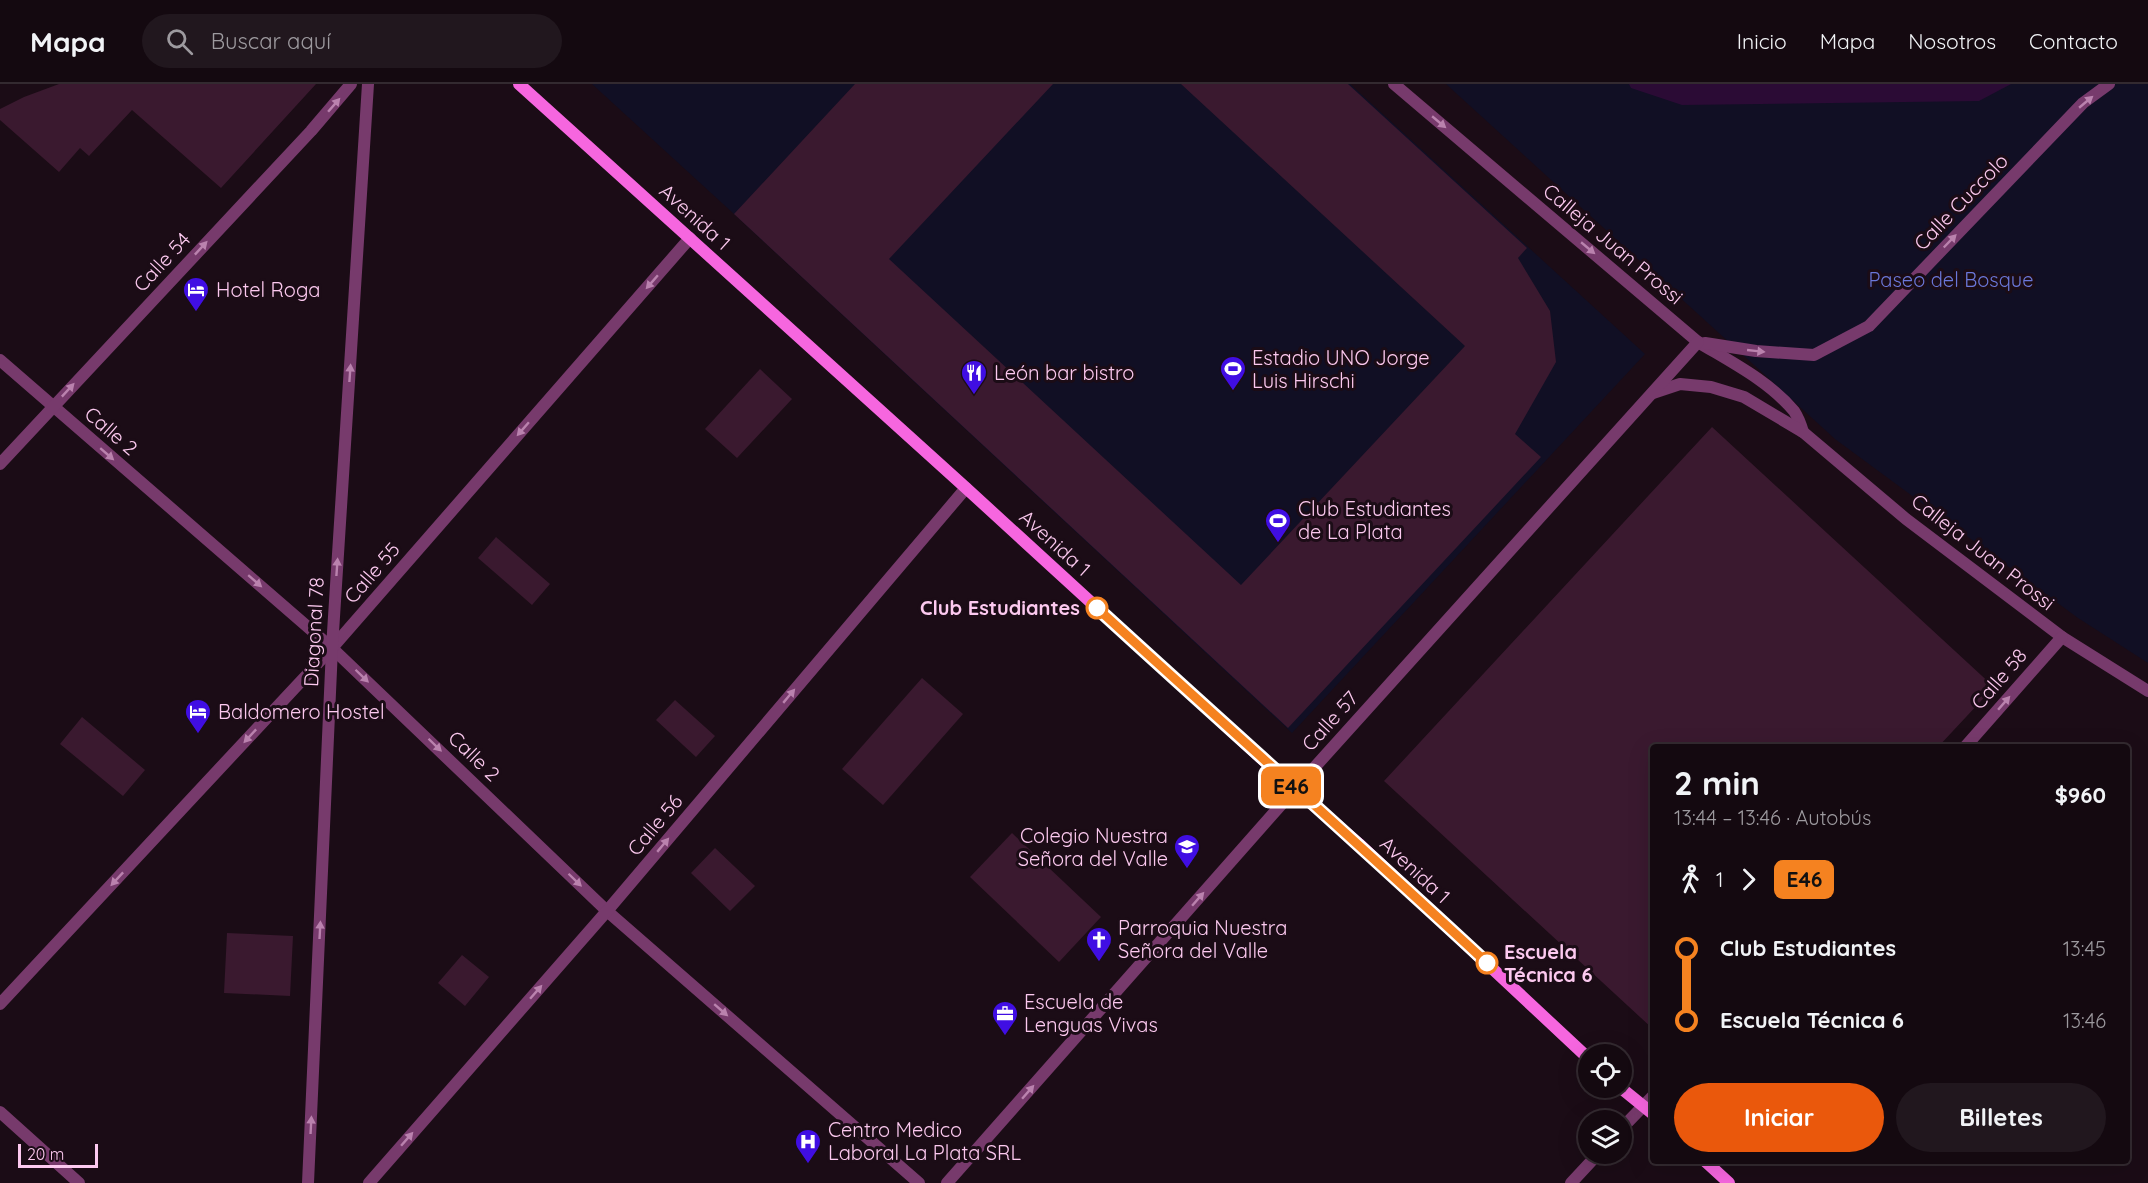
<!DOCTYPE html>
<html lang="es">
<meta charset="utf-8">
<style>
body{margin:0;font-family:Quicksand,sans-serif;background:#21171e;color:#f1f3f6;height:100vh;display:flex;flex-direction:column;font-size:22px;white-space:nowrap}
*{box-sizing:border-box;margin:0}
p{font-size:20px;color:#9d9a9f}
.icon{flex:none;width:33px;height:33px;fill:none;stroke:currentColor;stroke-width:2;stroke-linecap:round;stroke-linejoin:round}
.map{position:relative;flex:1;overflow:hidden}
.details{position:absolute;left:1650px;top:660px;width:480px;height:420px;display:flex;flex-direction:column;background:#140910;border-radius:6px;box-shadow:0 6px 24px #0002,0 0 0 2px #332a30}
.details>*{flex:none}
.badge{padding:0 12px;border-radius:9px;font-size:21px;line-height:39px}
.fabs{position:absolute;left:1578px;top:960px;display:grid;gap:12px}
.fabs a{display:grid;place-items:center;width:54px;height:54px;border-radius:50%;background:#140910;box-shadow:0 6px 24px #0002,0 0 0 2px #332a30;font-size:30px}
.scale{position:absolute;left:18px;bottom:15px;width:80px;box-sizing:border-box;padding-left:6px;border:3px solid #fcc9ef;border-top:0;font-size:16px;line-height:21px;white-space:nowrap;color:#fcc9ef;-webkit-text-stroke:4px #1b0c16;paint-order:stroke}
.map>.badge{position:absolute;translate:-50% -50%;box-shadow:0 0 0 3px #fff}
.legs{display:flex;align-items:center;gap:9px;height:66px;padding:0 24px;font-size:20px}
.legs p{margin-inline-start:auto}
.overview{display:flex;align-items:center;justify-content:space-between;height:102px;padding:0 24px}
h1{font-size:33px;font-weight:700;line-height:45px}
.cta{display:flex;gap:12px;margin-top:auto;padding:12px 24px}
.cta a{flex:1;height:69px;border-radius:36px;background:#ea580c;color:#fff;font-size:24px;font-weight:700;line-height:69px;text-align:center}
.cta a+a{background:#21171e;color:#f1f3f6}
ul{padding:0 24px;list-style:none}
li{display:flex;align-items:center;gap:21px;height:72px;font-size:22px}
li i{display:grid;place-items:center;width:9px;height:100%;margin:0 8px;background:currentColor}
li i::after{content:'';width:15px;height:15px;margin:-8px;border:4px solid;border-radius:50%;background:#140910}
li p{margin-inline-start:auto}
li:first-child i{background:linear-gradient(#0000 50%,currentColor 0)}
li:last-child i{background:linear-gradient(currentColor 50%,#0000 0)}
header{display:flex;align-items:center;gap:36px;box-sizing:border-box;height:84px;padding:0 30px;background:#140910;border-bottom:2px solid #332a30}
header strong{font-size:28px}
nav{display:flex;gap:33px;margin-inline-start:auto;font-size:21px}
.search{width:420px;height:54px;background:#21171e;display:flex;align-items:center;gap:15px;box-sizing:border-box;padding:0 21px;border-radius:33px;color:#9d9a9f;font-size:22px}
.map>svg:first-child{display:block}
</style>
<header>
<strong>Mapa</strong>
<div class="search"><svg class="icon" aria-label="search" viewBox="0 0 24 24"><circle cx="10" cy="10" r="6"/><path d="M15 15l6 6"/></svg>Buscar aquí</div>
<nav><a>Inicio</a><a>Mapa</a><a>Nosotros</a><a>Contacto</a></nav>
</header>
<div class="map">
<svg width="2148" height="1099" viewBox="0 0 2148 1099">
<rect width="100%" height="100%" fill="#1b0c16"/>
<!-- green -->
<g fill="#110f24">
<path d="M592,0H1350L1645,270L1292,649L734,130Z"/>
<path d="M1446,0H2148V579L2078,534L1835,355Z"/>
</g>
<!-- water -->
<path fill="#2b0b35" d="M1629,0H2011L1979,17L1682,21L1631,4Z"/>
<!-- building -->
<g fill="#3a192f">
<path d="M59,0H316L221,104L132,26L89,72L80,64L59,88L0,36V25L24,13Z"/>
<path d="M855,0H1053L889,175L1241,501L1465,262L1181,0H1348L1527,164L1518,174L1550,227L1556,278L1515,350L1541,373L1288,644L734,130Z"/>
<path d="M760,285L792,315L737,374L705,345Z"/>
<path d="M1712,343L1994,603L1938,663H1653V945L1384,697Z"/>
<path d="M496,453L550,500L532,521L478,474Z"/>
<path d="M922,594L963,630L883,721L842,685Z"/>
<path d="M675,616L715,652L696,673L656,636Z"/>
<path d="M82,633L145,686L123,712L60,660Z"/>
<path d="M1012,749L1101,833L1059,878L970,793Z"/>
<path d="M715,764L755,802L730,827L691,789Z"/>
<path d="M227,849L293,852L290,912L224,909Z"/>
<path d="M462,871L489,893L465,922L438,899Z"/>
</g>
<g fill="none" stroke-linecap="round" stroke-linejoin="round">
<!-- street -->
<g stroke="#773a6c" stroke-width="12">
<path d="M1394,0L1698,258C1731,278 1769,297 1794,327C1798,333 1801,341 1803,348"/>
<path d="M1705,259L1756,267L1814,271L1869,242L2083,19L2109,0"/>
<path d="M0,276L332,564L607,827L919,1099"/>
<path d="M1653,309L1680,300L1711,303L1744,313L1803,348L1906,435L2062,553L2148,607"/>
<path d="M0,380L311,47L351,0"/>
<path d="M1965,663L2062,553"/>
<path d="M0,920L332,564L690,154"/>
<path d="M0,1028L79,1099"/>
<path d="M1622,1044L1653,1012"/>
<path d="M308,1099L332,564L368,0"/>
<path d="M369,1099L607,827L966,404"/>
<path d="M947,1099L1295,705L1698,258"/>
<path d="M1571,1099L1598,1070"/>
</g>
<!-- secondary -->
<g stroke="#f666df" stroke-width="12">
<path d="M519,0L966,404L1295,705L1359,760L1588,974"/>
<path d="M1621,1004L1653,1030"/>
<path d="M1705,1077L1729,1099"/>
</g>
</g>
<!-- one-way arrows -->
<defs><path id="oneway-solid" d="M-6-.8H1V-3.2L6.5 0L1 3.2V.8H-6Z" transform="scale(1.5)"/></defs>
<g fill="#ba82ae">
<use href="#oneway-solid" transform="translate(2086 18) rotate(-40)"/>
<use href="#oneway-solid" transform="translate(334 21) rotate(-49)"/>
<use href="#oneway-solid" transform="translate(1439 38) rotate(40)"/>
<use href="#oneway-solid" transform="translate(1950 157) rotate(-46)"/>
<use href="#oneway-solid" transform="translate(201 164) rotate(-47)"/>
<use href="#oneway-solid" transform="translate(1588 164) rotate(40)"/>
<use href="#oneway-solid" transform="translate(652 198) rotate(131)"/>
<use href="#oneway-solid" transform="translate(1756 267) rotate(6)"/>
<use href="#oneway-solid" transform="translate(350 289) rotate(-86)"/>
<use href="#oneway-solid" transform="translate(68 306) rotate(-47)"/>
<use href="#oneway-solid" transform="translate(523 345) rotate(131)"/>
<use href="#oneway-solid" transform="translate(107 370) rotate(41)"/>
<use href="#oneway-solid" transform="translate(337 483) rotate(-86)"/>
<use href="#oneway-solid" transform="translate(255 497) rotate(41)"/>
<use href="#oneway-solid" transform="translate(362 592) rotate(44)"/>
<use href="#oneway-solid" transform="translate(789 612) rotate(-50)"/>
<use href="#oneway-solid" transform="translate(2004 619) rotate(-49)"/>
<use href="#oneway-solid" transform="translate(250 652) rotate(133)"/>
<use href="#oneway-solid" transform="translate(435 661) rotate(44)"/>
<use href="#oneway-solid" transform="translate(663 761) rotate(-50)"/>
<use href="#oneway-solid" transform="translate(117 795) rotate(133)"/>
<use href="#oneway-solid" transform="translate(575 796) rotate(44)"/>
<use href="#oneway-solid" transform="translate(1198 815) rotate(-49)"/>
<use href="#oneway-solid" transform="translate(320 846) rotate(-87)"/>
<use href="#oneway-solid" transform="translate(536 908) rotate(-49)"/>
<use href="#oneway-solid" transform="translate(721 926) rotate(41)"/>
<use href="#oneway-solid" transform="translate(1028 1008) rotate(-49)"/>
<use href="#oneway-solid" transform="translate(311 1041) rotate(-87)"/>
<use href="#oneway-solid" transform="translate(407 1055) rotate(-49)"/>
</g>
<g fill="none" stroke-linecap="round" stroke-linejoin="round">
<defs>
<path id="line-1" d="M1097,524C1227,643 1358,759 1487,879"/>
</defs>
<!-- line-1 casing -->
<use href="#line-1" stroke="#fff" stroke-width="14"/>
<!-- line-1 -->
<use href="#line-1" stroke="#f58220" stroke-width="9"/>
</g>
<!-- icons -->
<defs>
<symbol id="hotel-pin" viewBox="-11 -11 22 30"><path d="M0 17L-7.5 6A9.5 9.5 0 1 1 7.5 6Z" fill="#400ee3" stroke="#1b0c16"/><path d="M-6-4.5h1.5V1H6V5H4.5V3h-9V5H-6ZM-4 0a1.8 1.8 0 1 1 3.6 0ZM.5 0V-2.5h3Q6-2.5 6 0Z" fill="#fff"/></symbol>
<symbol id="stadium-pin" viewBox="-11 -11 22 30"><path d="M0 17L-7.5 6A9.5 9.5 0 1 1 7.5 6Z" fill="#400ee3" stroke="#1b0c16"/><path d="M0-5a6.5 5 0 1 0 0 10a6.5 5 0 1 0 0-10ZM-3.5-1.8h7v3.6h-7Z" fill="#fff"/></symbol>
<symbol id="restaurant-pin" viewBox="-11 -11 22 30"><path d="M0 17L-7.5 6A9.5 9.5 0 1 1 7.5 6Z" fill="#400ee3" stroke="#1b0c16"/><path d="M-5-6h1v4h1v-4h1v4h1v-4h1v5L-1.5 .5V6h-2V.5L-5-1ZM5-6V6H3V1.5H1.5Q1.5-4 5-6Z" fill="#fff"/></symbol>
<symbol id="school-pin" viewBox="-11 -11 22 30"><path d="M0 17L-7.5 6A9.5 9.5 0 1 1 7.5 6Z" fill="#400ee3" stroke="#1b0c16"/><path d="M0-5L7-2L0 1L-7-2ZM-4 1L0 2.5L4 1V4Q0 6-4 4Z" fill="#fff"/></symbol>
<symbol id="church-pin" viewBox="-11 -11 22 30"><path d="M0 17L-7.5 6A9.5 9.5 0 1 1 7.5 6Z" fill="#400ee3" stroke="#1b0c16"/><path d="M-1.2-6h2.4v3.5h3.3v2.4h-3.3V6h-2.4V-.1h-3.3v-2.4h3.3Z" fill="#fff"/></symbol>
<symbol id="office-pin" viewBox="-11 -11 22 30"><path d="M0 17L-7.5 6A9.5 9.5 0 1 1 7.5 6Z" fill="#400ee3" stroke="#1b0c16"/><path d="M-6-3h4V-5.5h4V-3h4V5H-6ZM-1-4.5V-3h2v-1.5ZM-6 0V1H6V0Z" fill="#fff"/></symbol>
<symbol id="hospital-pin" viewBox="-11 -11 22 30"><path d="M0 17L-7.5 6A9.5 9.5 0 1 1 7.5 6Z" fill="#400ee3" stroke="#1b0c16"/><path d="M-5-5h3v3.5h4V-5h3V5h-3V1.5h-4V5h-3Z" fill="#fff"/></symbol>
</defs>
<g fill-rule="evenodd">
<use href="#hotel-pin" x="181" y="191" width="30" height="40"/>
<use href="#stadium-pin" x="1218" y="270" width="30" height="40"/>
<use href="#restaurant-pin" x="959" y="274" width="30" height="40"/>
<use href="#stadium-pin" x="1263" y="422" width="30" height="40"/>
<use href="#hotel-pin" x="183" y="613" width="30" height="40"/>
<use href="#school-pin" x="1172" y="748" width="30" height="40"/>
<use href="#church-pin" x="1084" y="841" width="30" height="40"/>
<use href="#office-pin" x="990" y="915" width="30" height="40"/>
<use href="#hospital-pin" x="793" y="1043" width="30" height="40"/>
</g>
<!-- markers -->
<g fill="#fff" stroke="#f58220" stroke-width="3">
<circle cx="1097" cy="524" r="10"/>
<circle cx="1487" cy="879" r="10"/>
</g>
<g text-anchor="middle" stroke-width="6" stroke-linejoin="round" paint-order="stroke">
<!-- street labels -->
<g font-size="20" fill="#fcc9ef" stroke="#1b0c16">
<text transform="translate(1961 118) rotate(-46)" y="7">Calle Cuccolo</text>
<text transform="translate(695 133) rotate(42)" y="7">Avenida 1</text>
<text transform="translate(1613 160) rotate(40)" y="7">Calleja Juan Prossi</text>
<text transform="translate(162 178) rotate(-47)" y="7">Calle 54</text>
<text transform="translate(111 347) rotate(41)" y="7">Calle 2</text>
<text transform="translate(1055 459) rotate(42)" y="7">Avenida 1</text>
<text transform="translate(1983 468) rotate(38)" y="7">Calleja Juan Prossi</text>
<text transform="translate(372 489) rotate(-49)" y="7">Calle 55</text>
<text transform="translate(314 548) rotate(-87)" y="7">Diagonal 78</text>
<text transform="translate(1999 595) rotate(-49)" y="7">Calle 58</text>
<text transform="translate(1330 637) rotate(-48)" y="7">Calle 57</text>
<text transform="translate(474 672) rotate(44)" y="7">Calle 2</text>
<text transform="translate(655 741) rotate(-50)" y="7">Calle 56</text>
<text transform="translate(1415 786) rotate(43)" y="7">Avenida 1</text>
</g>
<!-- park labels -->
<g font-size="20" fill="#6b78da" stroke="#1b0c16">
<text x="1951" y="203">Paseo del Bosque</text>
</g>
<!-- poi labels -->
<g font-size="20" fill="#fcc9ef" stroke="#1b0c16" text-anchor="start">
<text x="216" y="213">Hotel Roga</text>
<text x="1252" y="281">Estadio UNO Jorge<tspan x="1252" dy="23">Luis Hirschi</tspan></text>
<text x="994" y="296">León bar bistro</text>
<text x="1298" y="432">Club Estudiantes<tspan x="1298" dy="23">de La Plata</tspan></text>
<text x="218" y="635">Baldomero Hostel</text>
<text x="1168" y="759" text-anchor="end">Colegio Nuestra<tspan x="1168" dy="23">Señora del Valle</tspan></text>
<text x="1118" y="851">Parroquia Nuestra<tspan x="1118" dy="23">Señora del Valle</tspan></text>
<text x="1024" y="925">Escuela de<tspan x="1024" dy="23">Lenguas Vivas</tspan></text>
<text x="828" y="1053">Centro Medico<tspan x="828" dy="23">Laboral La Plata SRL</tspan></text>
</g>
<!-- stop labels -->
<g font-size="20" font-weight="bold" fill="#fcc9ef" stroke="#1b0c16" text-anchor="end">
<text x="1080" y="531">Club Estudiantes</text>
<text x="1504" y="875" text-anchor="start">Escuela<tspan x="1504" dy="23">Técnica 6</tspan></text>
</g>
</g>
</svg>
<div class="fabs">
<a><svg class="icon" aria-label="locate" viewBox="0 0 24 24"><circle cx="12" cy="12" r="6"/><path d="M12 2v4M12 18v4M2 12h4M18 12h4"/></svg></a>
<a><svg class="icon" aria-label="layers" viewBox="0 0 24 24"><path d="M12 4l9 5-9 5-9-5zM3 14l9 5 9-5"/></svg></a>
</div>
<div class="scale">20 m</div>
<b class="badge" style="left:1291px;top:702px;background:#f58220;color:#111">E46</b>
<section class="details">
<div class="overview"><div><h1>2 min</h1><p>13:44 – 13:46 · Autobús</p></div><b>$960</b></div>
<div class="legs"><svg class="icon" aria-label="walk" viewBox="0 0 24 24"><circle cx="13" cy="4" r="2"/><path d="M13 8l-2 6 4 7M11 14l-3 7M7 12l3-4h3l4 4"/></svg>1<svg class="icon" aria-label="forward" viewBox="0 0 24 24"><path d="M9 5l7 7-7 7"/></svg><b class="badge" style="background:#f58220;color:#111">E46</b></div>
<ul>
<li><i style="color:#f58220"></i><b>Club Estudiantes</b><p>13:45</p></li>
<li><i style="color:#f58220"></i><b>Escuela Técnica 6</b><p>13:46</p></li>
</ul>
<div class="cta"><a>Iniciar</a><a>Billetes</a></div>
</section>
</div>
